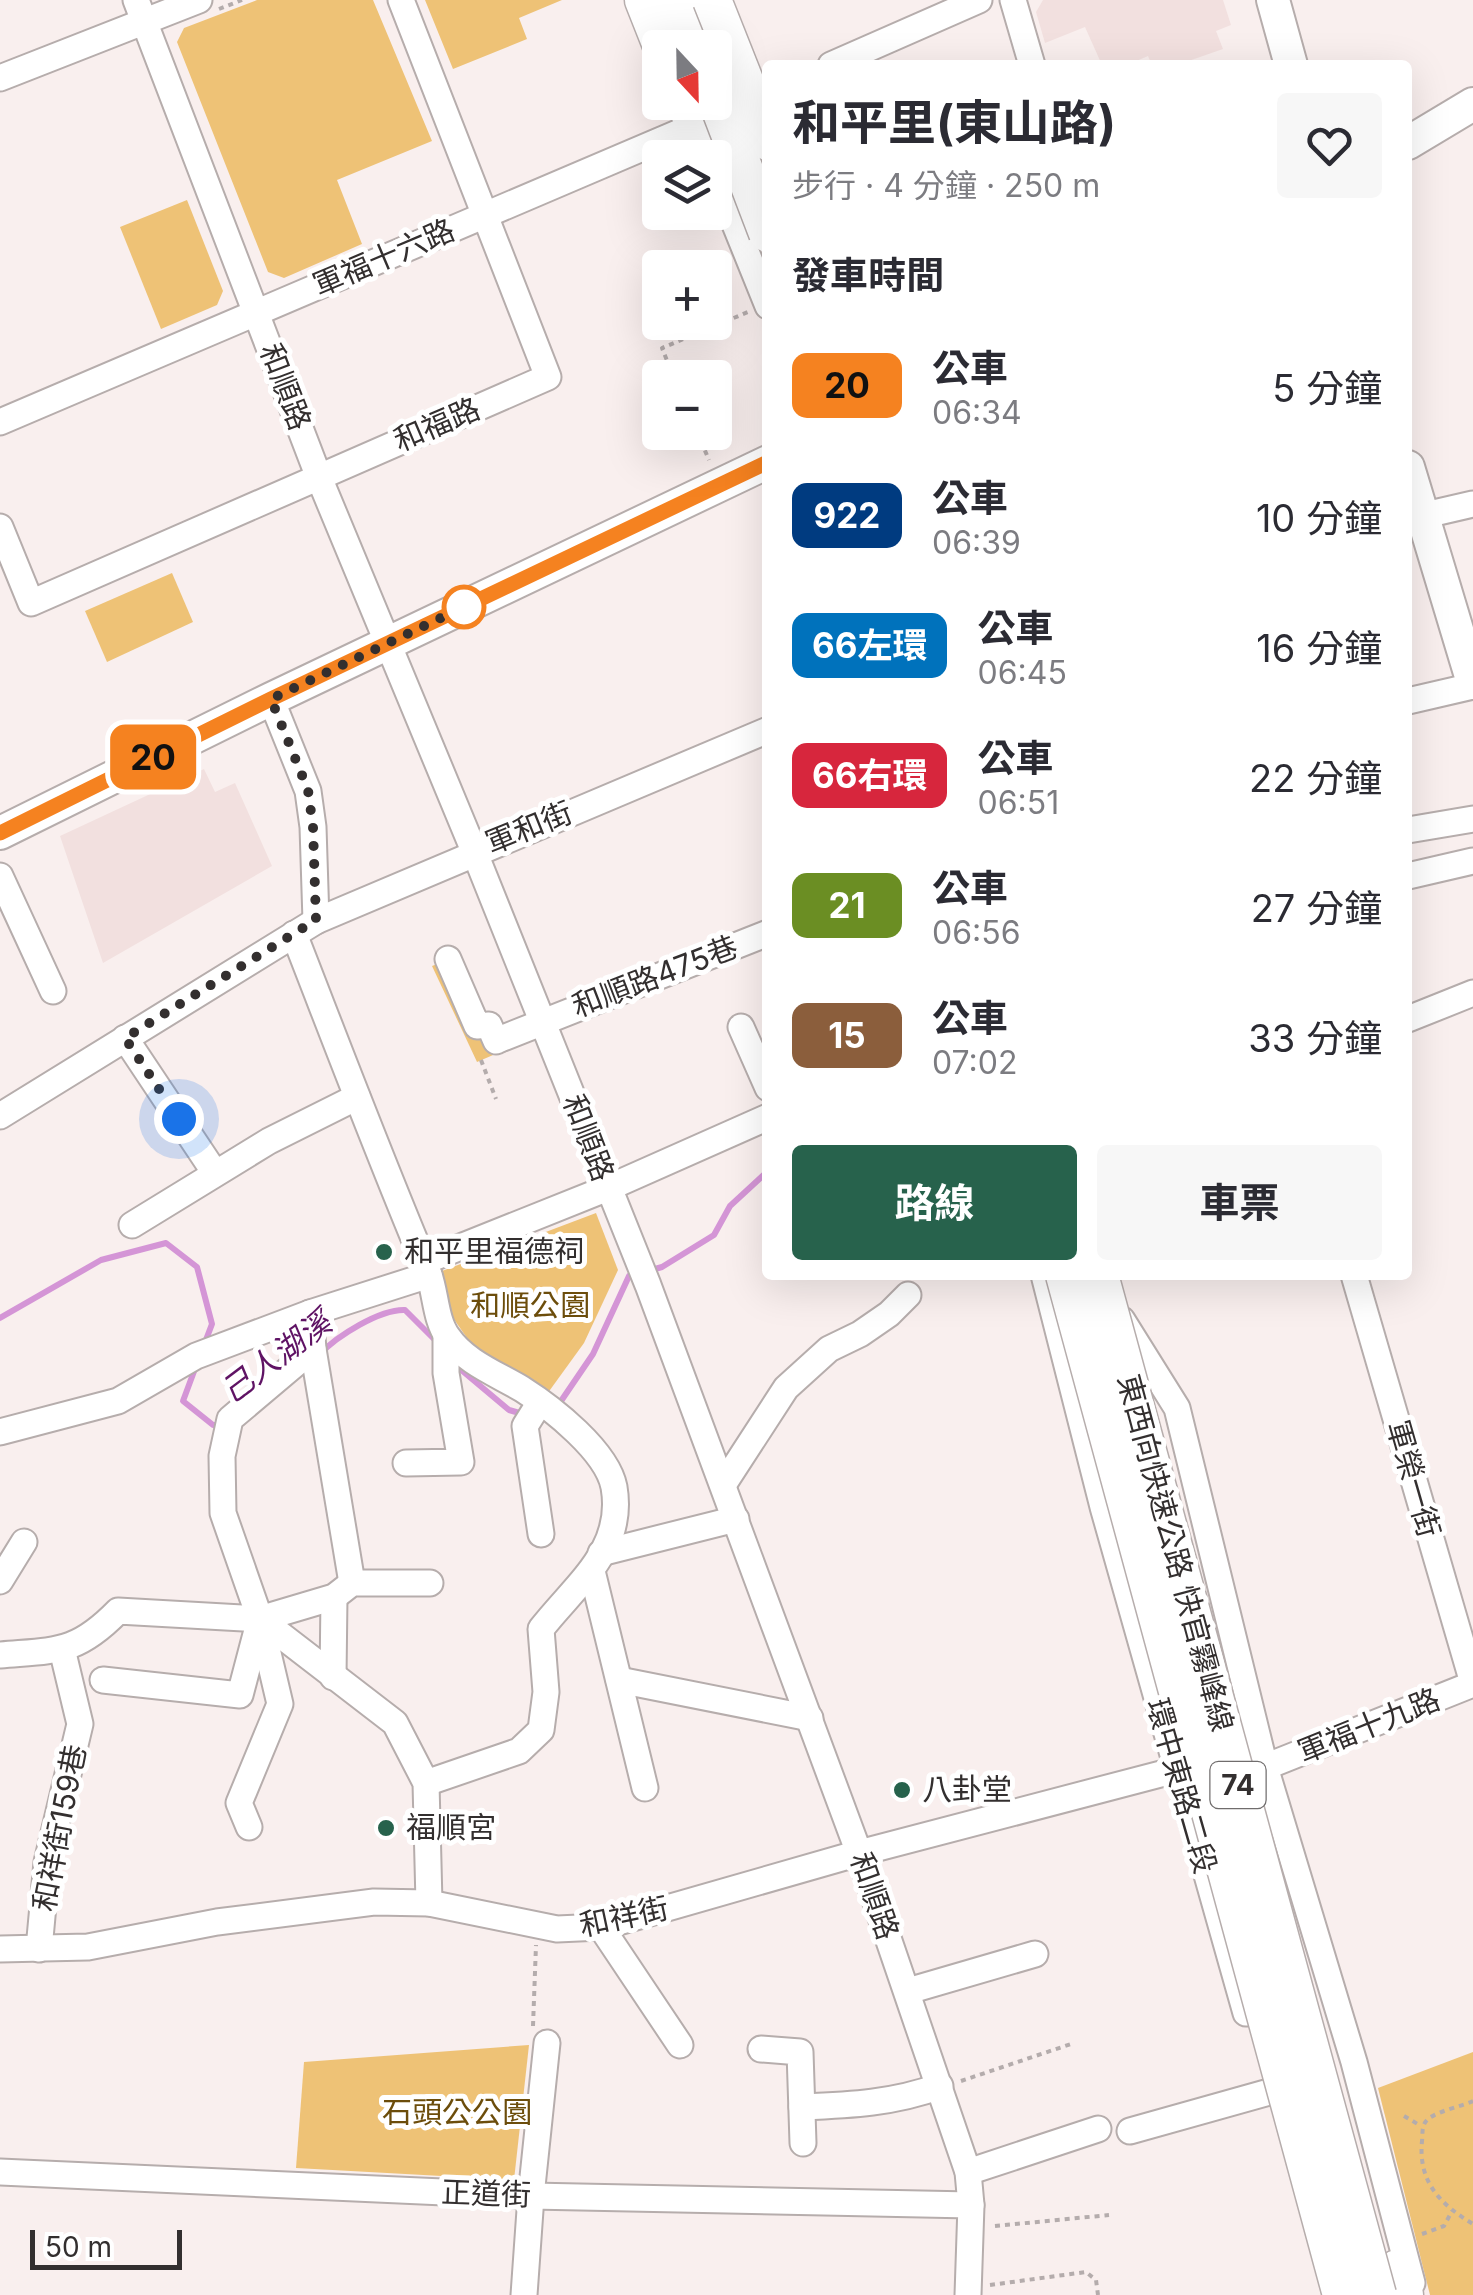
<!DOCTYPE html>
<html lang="zh-TW">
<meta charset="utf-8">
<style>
body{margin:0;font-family:Inter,"Noto Sans TC",sans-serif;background:#f7f7f7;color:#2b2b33;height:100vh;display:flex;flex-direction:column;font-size:38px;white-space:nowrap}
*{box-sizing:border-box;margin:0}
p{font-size:32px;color:#7c7c81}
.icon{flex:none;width:55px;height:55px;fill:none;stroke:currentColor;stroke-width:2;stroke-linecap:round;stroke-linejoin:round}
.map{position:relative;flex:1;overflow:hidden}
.side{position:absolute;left:762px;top:60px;width:650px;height:1220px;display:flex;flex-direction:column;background:#fff;border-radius:10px;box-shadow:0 10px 40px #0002}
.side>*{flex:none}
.badge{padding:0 20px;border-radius:15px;font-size:35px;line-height:65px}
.needle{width:65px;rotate:158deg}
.controls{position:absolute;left:642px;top:30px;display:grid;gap:20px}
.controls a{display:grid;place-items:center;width:90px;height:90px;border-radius:10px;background:#fff;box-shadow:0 10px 40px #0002;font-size:50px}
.scale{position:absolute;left:30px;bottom:25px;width:152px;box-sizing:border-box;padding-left:10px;border:5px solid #332f2f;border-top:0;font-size:28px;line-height:35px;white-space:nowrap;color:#332f2f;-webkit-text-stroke:8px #fff;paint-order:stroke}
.you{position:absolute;width:50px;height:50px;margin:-25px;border:8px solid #fff;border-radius:50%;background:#1a73e8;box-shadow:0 0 0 15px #1a73e833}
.map>.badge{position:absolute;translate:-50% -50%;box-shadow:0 0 0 5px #fff}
h2{padding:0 30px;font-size:38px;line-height:90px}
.round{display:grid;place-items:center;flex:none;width:105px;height:105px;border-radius:10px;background:#f7f7f7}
.head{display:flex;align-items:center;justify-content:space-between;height:170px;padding:0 30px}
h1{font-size:48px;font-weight:700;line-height:75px}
.button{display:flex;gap:20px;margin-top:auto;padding:20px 30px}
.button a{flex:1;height:115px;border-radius:10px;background:#27624c;color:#fff;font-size:40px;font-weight:700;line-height:115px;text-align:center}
.button a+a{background:#f7f7f7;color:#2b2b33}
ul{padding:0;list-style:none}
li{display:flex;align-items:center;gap:30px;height:130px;padding:0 30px}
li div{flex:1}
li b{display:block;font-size:38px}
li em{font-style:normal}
li .badge{min-width:110px;font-weight:700;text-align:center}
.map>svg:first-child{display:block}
</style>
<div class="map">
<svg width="1473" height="2295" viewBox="0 0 1473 2295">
<rect width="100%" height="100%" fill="#f9efee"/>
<!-- built -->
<g fill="#f2e0df">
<path d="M1043,0H1223L1231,25L1216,31L1223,49L1177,65H1152L1148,56L1127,65H1102L1085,27L1045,43L1036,12Z"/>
<path d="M204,769L215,792L235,783L272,866L103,963L60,836Z"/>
</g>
<!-- green -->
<g fill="#eec276">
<path d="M257,0H373L432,141L337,180L362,244L284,278L268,272L177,42L184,28Z"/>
<path d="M425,0H562L519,18L527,39L453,69Z"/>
<path d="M187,200L223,291L217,305L161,329L120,227Z"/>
<path d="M172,573L193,622L107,662L85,611Z"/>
<path d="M453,958L500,1052L477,1062L432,966Z"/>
<path d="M596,1213L618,1270L584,1343L542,1401L469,1341L449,1312L434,1274Z"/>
<path d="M529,2045L514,2180L296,2168L304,2062Z"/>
<path d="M1473,2052V2295H1430L1378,2088Z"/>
</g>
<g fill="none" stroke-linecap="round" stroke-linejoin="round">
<!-- stream -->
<g stroke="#d495d6" stroke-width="6">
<path d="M648,1271L662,1267L714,1235L730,1206L768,1171"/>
<path d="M0,1318L101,1260L166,1243L197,1267L212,1324L204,1345"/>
<path d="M320,1354C337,1336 380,1309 405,1310L440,1345"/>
<path d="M453,1363L509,1410L523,1414"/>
<path d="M196,1366L183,1401L213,1425H224"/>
<path d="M559,1404L593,1354L629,1276L636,1274"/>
</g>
<defs>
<g id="minor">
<path d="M136,0L318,475L474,851L648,1285L859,1853L968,2172L971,2205L968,2295"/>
<path d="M1013,0L1032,65"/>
<path d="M831,65L979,0"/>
<path d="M0,78L199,0"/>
<path d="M692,112L708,158"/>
<path d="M715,175L768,306"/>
<path d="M0,422L708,120"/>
<path d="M1408,519L1473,504"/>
<path d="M0,527L31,603L548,377L401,0"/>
<path d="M271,699L308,791L313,827L316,921"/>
<path d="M1408,701L1473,686"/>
<path d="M1408,830L1473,819"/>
<path d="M0,876L53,991"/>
<path d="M1408,876L1473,861"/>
<path d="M294,934C338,1047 381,1161 428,1272C436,1292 435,1320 448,1337C465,1362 497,1374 522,1389C552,1408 607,1451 614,1487C625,1550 576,1584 541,1629L546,1692L541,1730L519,1751L426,1783"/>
<path d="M448,959L477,1026L489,1025L496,1041L500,1039"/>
<path d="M1408,1019L1473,993"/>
<path d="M741,1027L768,1088"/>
<path d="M125,1038L215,1173"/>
<path d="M503,1038L768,933"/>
<path d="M0,1116L316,921L768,730"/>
<path d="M132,1225L269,1141L357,1097"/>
<path d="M423,1262L608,1188L768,1117"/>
<path d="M1044,1275L1103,1507L1246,2013"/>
<path d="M1354,1275L1473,1683"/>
<path d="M1122,1320L1177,1408L1265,1767L1354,2062L1412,2283"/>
<path d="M313,1349L352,1583"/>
<path d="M540,1402L525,1426L541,1534"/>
<path d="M0,1432L118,1401L196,1356L310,1313L429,1275"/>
<path d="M406,1463L461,1462L446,1373V1336"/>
<path d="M723,1485L786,1388L829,1349L860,1334L889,1314L908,1295"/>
<path d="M601,1553L736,1519"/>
<path d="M592,1571L645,1788"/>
<path d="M0,1581L24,1542"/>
<path d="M0,1655C56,1650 76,1654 118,1611L260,1619L395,1723L426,1783L429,1903"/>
<path d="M333,1677L334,1597"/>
<path d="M103,1680L240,1695L260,1619L334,1597L352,1583H430"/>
<path d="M619,1680L810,1718"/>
<path d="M249,1827L239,1803L280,1704L260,1619L223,1513L222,1456L230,1419L313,1349L310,1313"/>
<path d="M601,1927L680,2045"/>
<path d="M0,1949L88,1947L217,1922L374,1902L429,1903L557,1929L601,1927L859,1853L1176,1770L1265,1767L1473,1684"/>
<path d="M39,1949L47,1862L80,1724L62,1649"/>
<path d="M908,1991L1035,1954"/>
<path d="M761,2049L800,2052L803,2143"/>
<path d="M802,2107C851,2105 894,2103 940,2086"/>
<path d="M1130,2131L1269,2092"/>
<path d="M0,2172L531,2196L971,2205"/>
<path d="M968,2172L1098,2129"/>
<path d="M524,2295L531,2196L547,2043"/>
</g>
<g id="major">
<path d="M1273,0L1291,65"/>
<path d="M1408,143L1473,104"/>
<path d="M1408,467L1473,683"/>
<path d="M0,833L271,699L768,462"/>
</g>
<g id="highway">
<path d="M644,0L663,48"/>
<path d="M678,0L697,48"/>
<path d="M686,102L695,126"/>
<path d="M1397,2269L1404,2295"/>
</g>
</defs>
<!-- minor casing -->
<use href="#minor" stroke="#b6adac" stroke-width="29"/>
<!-- major casing -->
<use href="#major" stroke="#b6adac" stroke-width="36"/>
<!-- highway casing -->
<use href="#highway" stroke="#b6adac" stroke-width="41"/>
<!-- path -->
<g stroke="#b4acac" stroke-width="4" stroke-dasharray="5 5" stroke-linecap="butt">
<path d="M219,9L242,0"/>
<path d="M674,378L662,348L748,312"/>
<path d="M697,432L709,460"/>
<path d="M481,1060L496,1099"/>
<path d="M533,2026L536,1945"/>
<path d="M961,2081L1071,2044"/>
<path d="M1473,2101C1460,2107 1440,2110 1428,2119C1421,2125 1423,2133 1422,2141C1418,2182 1440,2204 1473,2224"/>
<path d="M1404,2116L1421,2126"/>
<path d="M995,2226L1109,2215"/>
<path d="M1422,2234L1444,2226L1452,2211"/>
<path d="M990,2285L1086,2272L1096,2280L1098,2295"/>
</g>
<!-- minor -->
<use href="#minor" stroke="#fff" stroke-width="25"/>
<!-- major -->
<use href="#major" stroke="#fff" stroke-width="32"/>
<!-- highway -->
<use href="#highway" stroke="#fff" stroke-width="38"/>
<defs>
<g id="highway-bridge">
<path d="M712,0L768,141"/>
<path d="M715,94L768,233"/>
<path d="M1065,1275L1342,2295"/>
<path d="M1099,1275L1377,2295"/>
</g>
</defs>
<!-- highway-bridge casing -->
<use href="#highway-bridge" stroke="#b6adac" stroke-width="41" stroke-linecap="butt"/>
<!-- highway-bridge -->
<use href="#highway-bridge" stroke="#fff" stroke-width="38"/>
</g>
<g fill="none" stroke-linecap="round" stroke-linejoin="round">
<defs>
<path id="line" d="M0,833L271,699L768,462"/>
</defs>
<!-- line casing -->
<use href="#line" stroke="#fff" stroke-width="22"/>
<!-- line -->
<use href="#line" stroke="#f58220" stroke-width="15"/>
<!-- walk -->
<path stroke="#332f2f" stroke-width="10" stroke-dasharray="0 18" d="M179,1119L125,1038L316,920L313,827L308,790L271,699L464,607"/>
</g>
<!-- markers -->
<circle fill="#fff" stroke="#f58220" stroke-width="5" cx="464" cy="607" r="20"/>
<g fill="#27624c" stroke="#fff" stroke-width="4">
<circle cx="384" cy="1252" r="10"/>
<circle cx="902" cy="1790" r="10"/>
<circle cx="386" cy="1828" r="10"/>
</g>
<g text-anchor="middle" stroke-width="10" stroke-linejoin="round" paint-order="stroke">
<!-- shield labels -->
<rect fill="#fff" stroke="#706d6d" stroke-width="2.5" x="1210.5" y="1762" width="55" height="46" rx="8"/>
<g font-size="28" font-weight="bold" fill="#332f2f">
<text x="1238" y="1795">74</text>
</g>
<!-- street labels -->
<g font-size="30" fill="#332f2f" stroke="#fff">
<text transform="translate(384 258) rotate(-23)" y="10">軍福十六路</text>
<text transform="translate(285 387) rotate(69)" y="10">和順路</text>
<text transform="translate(437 425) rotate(-23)" y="10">和福路</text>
<text transform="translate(529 828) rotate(-22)" y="10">軍和街</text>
<text transform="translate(655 977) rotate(-21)" y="10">和順路475巷</text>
<text transform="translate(588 1138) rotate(69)" y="10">和順路</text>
<text transform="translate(1413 1479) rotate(74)" y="10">軍榮一街</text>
<text transform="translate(1175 1553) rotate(75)" y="10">東西向快速公路 快官霧峰線</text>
<text transform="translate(1369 1726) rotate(-22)" y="10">軍福十九路</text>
<text transform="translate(1181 1786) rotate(74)" y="10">環中東路二段</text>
<text transform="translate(60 1828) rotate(-79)" y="10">和祥街159巷</text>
<text transform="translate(874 1896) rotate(71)" y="10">和順路</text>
<text transform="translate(624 1917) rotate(-12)" y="10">和祥街</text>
<text transform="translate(486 2194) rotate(2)" y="10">正道街</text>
</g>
<!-- poi labels -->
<g font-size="30" fill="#332f2f" stroke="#fff" text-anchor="start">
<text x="404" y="1262">和平里福德祠</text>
<text x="922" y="1800">八卦堂</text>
<text x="406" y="1838">福順宮</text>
</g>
<!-- park labels -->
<g font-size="30" fill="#6c4d0b" stroke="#fff">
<text x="530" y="1316">和順公園</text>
<text x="457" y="2123">石頭公公園</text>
</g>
<!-- water labels -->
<g font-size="32" font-style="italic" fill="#5f1364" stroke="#fff">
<text transform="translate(276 1357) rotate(-37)" y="11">己人湖溪</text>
</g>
</g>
</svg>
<div class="controls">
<a><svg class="needle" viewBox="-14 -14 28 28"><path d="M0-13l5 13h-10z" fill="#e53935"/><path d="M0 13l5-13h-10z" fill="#7c7c81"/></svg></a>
<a><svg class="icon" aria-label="layers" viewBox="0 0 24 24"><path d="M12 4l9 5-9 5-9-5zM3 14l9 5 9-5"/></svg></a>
<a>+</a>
<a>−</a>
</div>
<div class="scale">50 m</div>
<div class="you" style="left:179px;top:1119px"></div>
<b class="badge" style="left:153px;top:757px;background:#f58220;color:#111">20</b>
<section class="side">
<div class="head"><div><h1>和平里(東山路)</h1><p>步行 · 4 分鐘 · 250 m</p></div><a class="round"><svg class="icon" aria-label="heart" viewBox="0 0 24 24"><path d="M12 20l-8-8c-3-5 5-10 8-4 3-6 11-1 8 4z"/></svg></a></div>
<h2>發車時間</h2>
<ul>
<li><span class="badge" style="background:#f58220;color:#111">20</span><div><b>公車</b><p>06:34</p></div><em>5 分鐘</em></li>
<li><span class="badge" style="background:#003b80;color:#fff">922</span><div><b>公車</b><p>06:39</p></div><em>10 分鐘</em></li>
<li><span class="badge" style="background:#0072bc;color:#fff">66左環</span><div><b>公車</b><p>06:45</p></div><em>16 分鐘</em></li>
<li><span class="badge" style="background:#d7263d;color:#fff">66右環</span><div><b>公車</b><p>06:51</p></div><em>22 分鐘</em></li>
<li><span class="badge" style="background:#6b8e23;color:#fff">21</span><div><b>公車</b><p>06:56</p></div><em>27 分鐘</em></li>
<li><span class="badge" style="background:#8b5e3c;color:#fff">15</span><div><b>公車</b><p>07:02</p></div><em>33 分鐘</em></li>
</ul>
<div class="button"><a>路線</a><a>車票</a></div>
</section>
</div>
